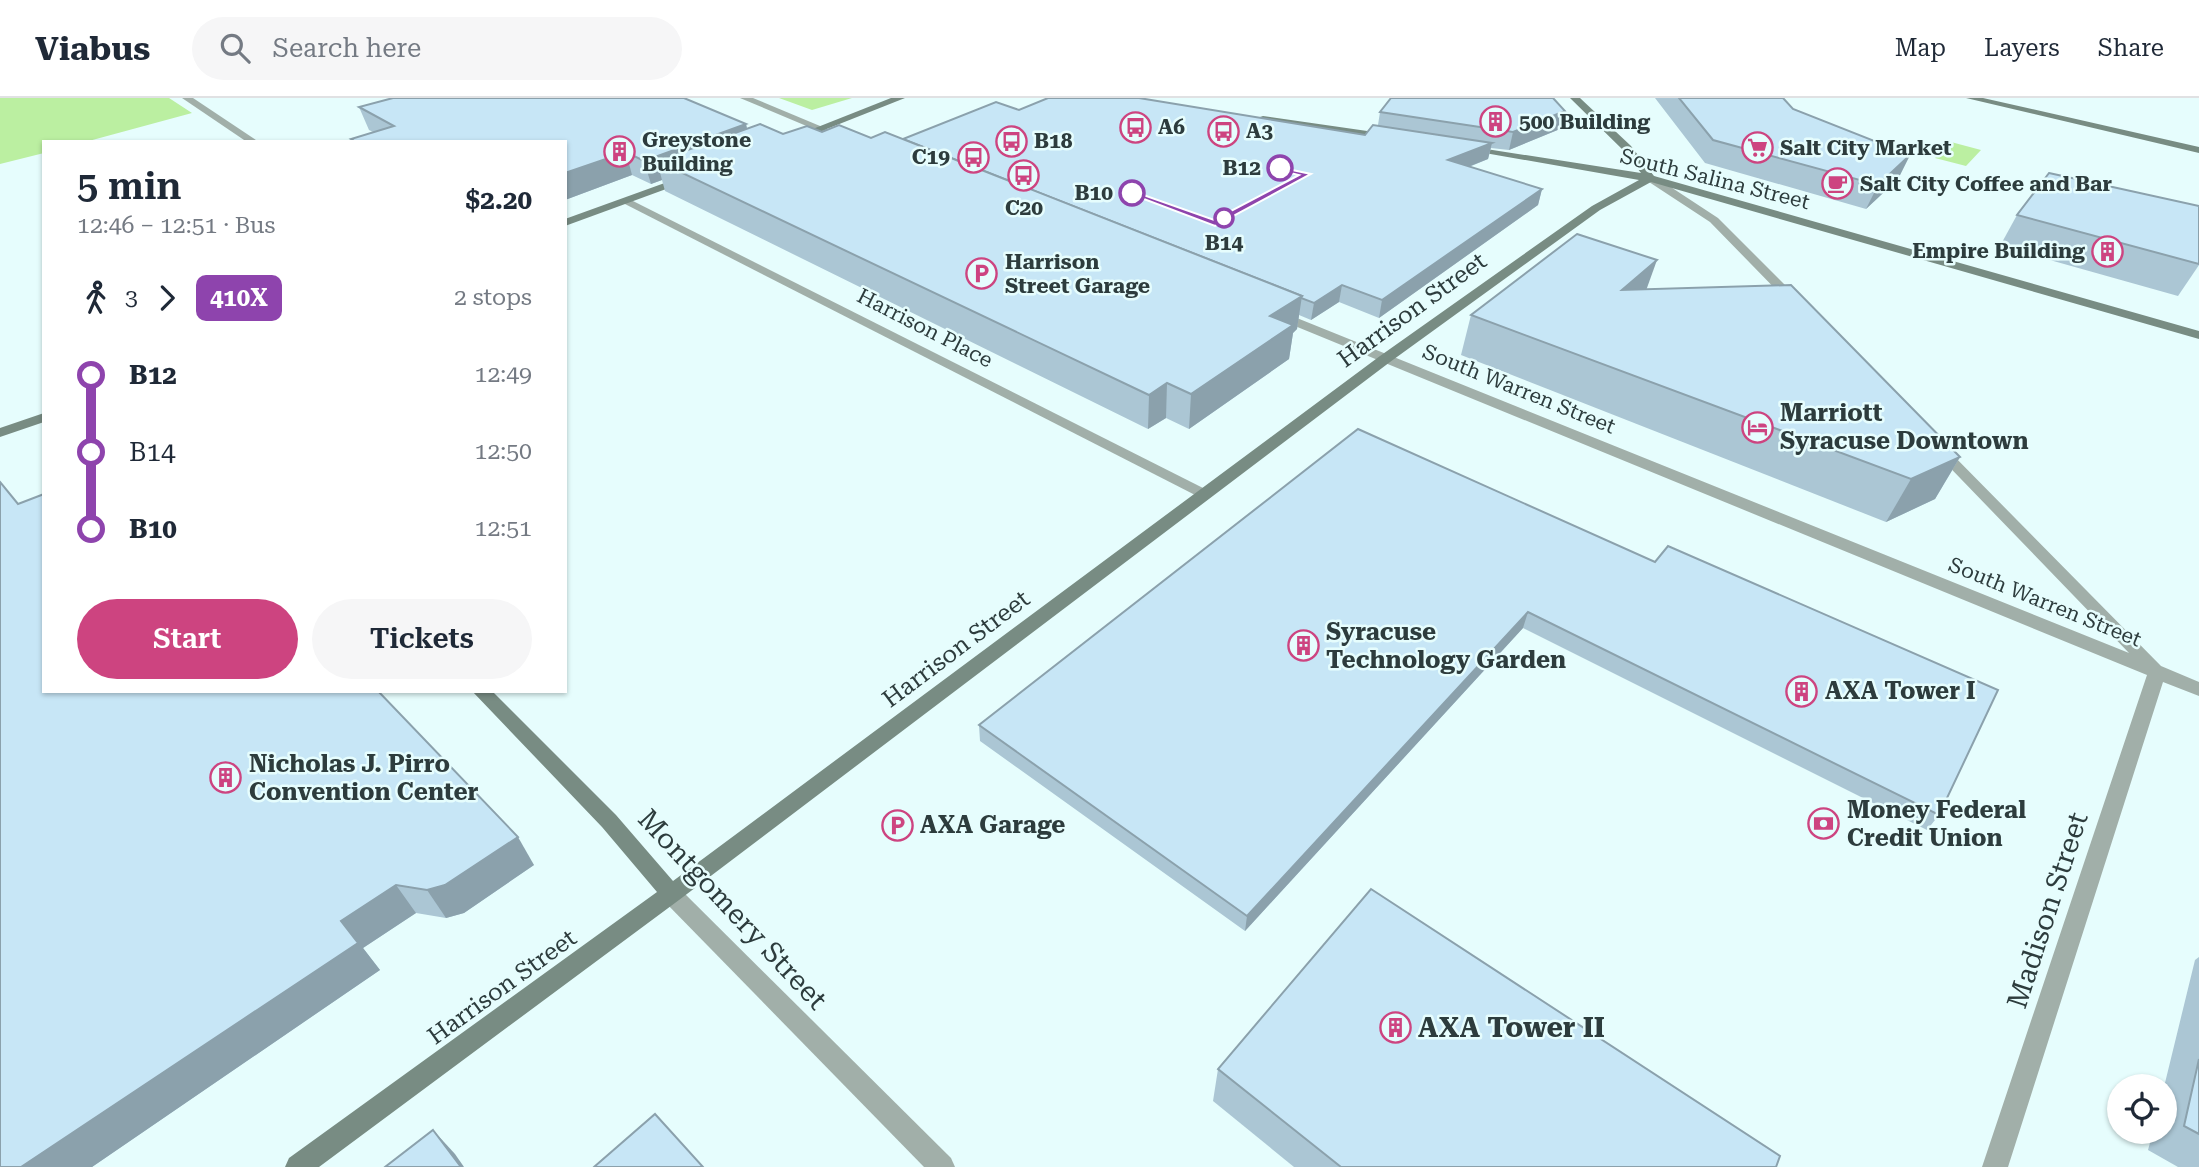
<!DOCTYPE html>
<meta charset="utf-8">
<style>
body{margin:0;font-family:"Roboto Serif",serif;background:#f6f6f7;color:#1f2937;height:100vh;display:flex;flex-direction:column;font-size:26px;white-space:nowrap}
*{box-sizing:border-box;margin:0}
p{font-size:23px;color:#747a83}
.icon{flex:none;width:38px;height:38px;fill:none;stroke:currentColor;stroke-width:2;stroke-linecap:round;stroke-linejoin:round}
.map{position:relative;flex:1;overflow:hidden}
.details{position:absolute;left:42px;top:42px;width:525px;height:553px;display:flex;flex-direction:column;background:#fff;border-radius:0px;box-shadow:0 2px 5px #0004}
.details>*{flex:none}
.badge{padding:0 14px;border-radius:10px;font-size:24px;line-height:46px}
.controls{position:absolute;left:2107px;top:976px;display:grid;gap:14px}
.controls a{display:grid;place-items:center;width:70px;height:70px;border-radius:50%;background:#fff;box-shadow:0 2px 5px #0004;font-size:35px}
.map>.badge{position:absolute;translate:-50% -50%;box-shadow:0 0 0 4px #fff}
.legs{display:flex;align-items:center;gap:10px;height:77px;padding:0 35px;font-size:23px}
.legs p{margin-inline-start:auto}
.head{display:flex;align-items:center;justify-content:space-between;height:119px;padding:0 35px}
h1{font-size:38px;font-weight:600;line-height:52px}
.primary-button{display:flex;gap:14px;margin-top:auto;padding:14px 35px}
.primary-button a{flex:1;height:80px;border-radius:42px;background:#cd4480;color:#fff;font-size:28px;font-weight:600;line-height:80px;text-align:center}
.primary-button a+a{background:#f6f6f7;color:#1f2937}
ul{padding:0 35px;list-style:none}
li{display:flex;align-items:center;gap:24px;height:77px;font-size:26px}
li i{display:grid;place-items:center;width:10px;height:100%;margin:0 9px;background:currentColor}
li i::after{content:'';width:18px;height:18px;margin:-9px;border:5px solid;border-radius:50%;background:#fff}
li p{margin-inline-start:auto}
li:first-child i{background:linear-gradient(#0000 50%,currentColor 0)}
li:last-child i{background:linear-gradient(currentColor 50%,#0000 0)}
header{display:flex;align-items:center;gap:42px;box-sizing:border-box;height:98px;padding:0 35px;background:#fff;border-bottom:2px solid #e0e1e3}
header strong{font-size:33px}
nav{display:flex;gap:38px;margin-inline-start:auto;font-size:24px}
.search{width:490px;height:63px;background:#f6f6f7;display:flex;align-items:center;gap:18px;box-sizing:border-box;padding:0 24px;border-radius:38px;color:#747a83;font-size:26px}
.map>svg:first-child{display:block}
</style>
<header>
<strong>Viabus</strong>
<div class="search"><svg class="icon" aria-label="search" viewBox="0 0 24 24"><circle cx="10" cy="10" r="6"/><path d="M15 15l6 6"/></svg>Search here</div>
<nav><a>Map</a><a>Layers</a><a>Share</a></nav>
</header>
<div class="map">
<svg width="2199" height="1069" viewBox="0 0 2199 1069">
<rect width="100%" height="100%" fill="#e6fdfd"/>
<!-- green -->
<g fill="#bbefa1">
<path d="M0,0H169L192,15L85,44H44V55L0,66Z"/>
<path d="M779,0H852L812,12Z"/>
<path d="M1951,44L1981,52L1966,68L1935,60Z"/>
</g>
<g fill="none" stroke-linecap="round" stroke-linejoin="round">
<!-- street -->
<g fill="#a1afa9" fill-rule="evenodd">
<path d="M182,0H193L259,44H247Z"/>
<path d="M740,0H753L844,38L835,40Z"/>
<path d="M1646,78H1654L1718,120L1798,200V206H1790L1710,124L1646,82Z"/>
<path d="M627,100L1209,393L1212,396L1209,399H1199L623,105V101Z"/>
<path d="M1277,212L2129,555L1932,351L1934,348H1944L2161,568L2199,584V598L2163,584L2008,1069H1982L2147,577L1273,219V213Z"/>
<path d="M671,787L679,790L951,1060L955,1069H924L663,802L660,796L663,790Z"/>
</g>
<!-- secondary -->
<g fill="#788c83" fill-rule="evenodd">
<path d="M891,0H905L799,42L790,40Z"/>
<path d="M1570,0H1580L1631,48L1654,78L2199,233V241L1651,84L1600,112L1390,264L679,802L319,1069H285L289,1060L657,794L602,729L472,593H492L616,717L673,783L1380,258L1592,108L1639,82L1462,51L1467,48L1641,75L1623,52Z"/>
<path d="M1966,0H1983L2199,49V55Z"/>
<path d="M1263,18L1388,36L1393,39L1388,42L1260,23V19Z"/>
<path d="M684,78L688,79V83L565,128V121Z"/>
<path d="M44,315V324L0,339V330Z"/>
</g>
</g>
<!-- wall -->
<g fill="#abc6d4">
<path d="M1655,0H1783L1793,11L1910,57L1898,81L1866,111L1705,65Z"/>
<path d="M359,9L746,26L747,31L783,36L822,34L871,40L903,41L1019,12L1365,37L1378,27L1380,14L1565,13L1560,31L1509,52L1491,50L1488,61L1469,69L1542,91L1538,107L1379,220L1339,204L1311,222L1299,217L1297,231L1293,235L1289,261L1189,331L1166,320L1148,331L665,93L662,82L651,86L632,77L565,102V44H352L351,41L373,34L369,32Z"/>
<path d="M2199,108V167L2178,198L2000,148L2017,117Z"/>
<path d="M1647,191L1960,359L1935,401L1886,424L1461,257L1471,217Z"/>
<path d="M1358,331L1939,717L1927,732L1523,530L1245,833L980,643L979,627Z"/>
<path d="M18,406L534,767L464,815L446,820L416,815L363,850L380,872L92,1069H0Z"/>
<path d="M2199,859V1069H2178L2148,1052L2153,1034H2165L2164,989L2195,862Z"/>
<path d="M1218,971L1776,1069H1294L1213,1003Z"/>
</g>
<!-- shaded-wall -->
<g fill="#8ba1ac">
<path d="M1565,13L1560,31L1509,52L1513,34Z"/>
<path d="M746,26L751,49L657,63L662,82L651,86L644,63Z"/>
<path d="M1492,45L1488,61L1445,78L1448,62Z"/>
<path d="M626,54L632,77L565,102V75Z"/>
<path d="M1910,57L1898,81L1866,111L1878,87Z"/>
<path d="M1542,91L1538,107L1379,220L1382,202Z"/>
<path d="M1657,162L1643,201L1622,192Z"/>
<path d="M1342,187L1339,204L1311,222L1314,205Z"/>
<path d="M1302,198L1297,231L1293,235L1289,261L1189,331L1191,296L1270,218Z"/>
<path d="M1167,285L1166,320L1148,331L1149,297Z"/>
<path d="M1960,359L1935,401L1886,424L1911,381Z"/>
<path d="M1528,514L1523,530L1245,833L1247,818Z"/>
<path d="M518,739L534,767L464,815L446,820L427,792Z"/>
<path d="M396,787L416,815L363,850L380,872L92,1069H21L341,823Z"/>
<path d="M433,1032L455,1056L464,1069H461Z"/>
</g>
<!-- building -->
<g fill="#c7e6f6" stroke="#8ba1ac" stroke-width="2">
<path d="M393,0H684L746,26L644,63L626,54L565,75V44H356L351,41L394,28L359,9Z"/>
<path d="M1048,0H1139L1365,37L1373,27L1492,45L1448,62L1542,91L1382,202L1342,187L1314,205L1301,200L1302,198L903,41L996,4L1019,12Z"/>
<path d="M1391,0H1553L1565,13L1513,34L1380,14Z"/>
<path d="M1679,0H1783L1793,11L1910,57L1878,87L1713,42Z"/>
<path d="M760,26L783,36L807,28L822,34L839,27L871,40L885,34L1302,198L1270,218L1293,227L1191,296L1167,285L1149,297L657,63Z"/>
<path d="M2049,75L2199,108V166L2017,117Z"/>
<path d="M1577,136L1657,162L1622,192L1791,187L1960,359L1911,381L1471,217Z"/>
<path d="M1358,331L1655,464L1668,448L1998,592L1939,717L1528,514L1247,818L979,627Z"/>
<path d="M0,384L18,406L44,396V593H378L518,739L445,787L427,792L396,787L341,823L358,845L21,1069H0Z"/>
<path d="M1371,791L1780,1058L1776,1069H1341L1218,971Z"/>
<path d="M2199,961V1036L2184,1028Z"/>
<path d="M655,1016L703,1069H594Z"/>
<path d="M433,1032L461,1069H385Z"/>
</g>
<!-- line-1 -->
<path fill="#8e44ad" stroke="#fff" stroke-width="2" d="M1278,69L1311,76L1215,128L1128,95L1135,94L1214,122L1299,77L1278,72Z"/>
<!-- icons -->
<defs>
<symbol id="building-ring" viewBox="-11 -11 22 22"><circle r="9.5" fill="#e6fdfd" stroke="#cd4480" stroke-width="1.5"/><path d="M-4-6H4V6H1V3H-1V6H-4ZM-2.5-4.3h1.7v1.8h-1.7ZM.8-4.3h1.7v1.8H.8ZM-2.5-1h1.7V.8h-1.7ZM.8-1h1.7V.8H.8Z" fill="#cd4480"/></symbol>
<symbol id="bus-ring" viewBox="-11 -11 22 22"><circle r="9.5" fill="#e6fdfd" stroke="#cd4480" stroke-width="1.5"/><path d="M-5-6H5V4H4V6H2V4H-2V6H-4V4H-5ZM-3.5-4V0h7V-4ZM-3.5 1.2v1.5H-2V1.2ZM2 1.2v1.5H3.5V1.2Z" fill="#cd4480"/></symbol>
<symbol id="supermarket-ring" viewBox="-11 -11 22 22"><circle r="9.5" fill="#e6fdfd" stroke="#cd4480" stroke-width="1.5"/><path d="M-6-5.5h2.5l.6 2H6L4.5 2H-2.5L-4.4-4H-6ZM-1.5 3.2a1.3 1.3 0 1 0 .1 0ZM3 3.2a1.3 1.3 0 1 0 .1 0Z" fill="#cd4480"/></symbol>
<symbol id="cafe-ring" viewBox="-11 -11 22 22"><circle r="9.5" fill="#e6fdfd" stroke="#cd4480" stroke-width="1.5"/><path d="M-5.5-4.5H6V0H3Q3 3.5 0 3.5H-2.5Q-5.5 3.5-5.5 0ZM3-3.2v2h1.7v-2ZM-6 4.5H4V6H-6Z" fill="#cd4480"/></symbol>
<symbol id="parking-ring" viewBox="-11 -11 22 22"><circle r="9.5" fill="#e6fdfd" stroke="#cd4480" stroke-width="1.5"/><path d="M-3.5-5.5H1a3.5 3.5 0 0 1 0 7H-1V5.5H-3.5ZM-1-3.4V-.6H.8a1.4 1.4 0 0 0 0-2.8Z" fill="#cd4480"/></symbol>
<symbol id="hotel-ring" viewBox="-11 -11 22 22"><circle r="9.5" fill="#e6fdfd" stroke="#cd4480" stroke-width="1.5"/><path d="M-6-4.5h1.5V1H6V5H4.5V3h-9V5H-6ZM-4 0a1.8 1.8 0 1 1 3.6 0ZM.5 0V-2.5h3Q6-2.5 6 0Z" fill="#cd4480"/></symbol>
<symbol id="bank-ring" viewBox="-11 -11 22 22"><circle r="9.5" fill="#e6fdfd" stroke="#cd4480" stroke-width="1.5"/><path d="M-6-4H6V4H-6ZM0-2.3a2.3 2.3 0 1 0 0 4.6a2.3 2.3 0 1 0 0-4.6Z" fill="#cd4480"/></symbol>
</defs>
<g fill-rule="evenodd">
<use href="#building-ring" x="1478" y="6" width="35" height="35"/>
<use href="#bus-ring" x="1118" y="12" width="35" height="35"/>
<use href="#bus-ring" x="1206" y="16" width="35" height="35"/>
<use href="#bus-ring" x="994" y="26" width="35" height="35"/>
<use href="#supermarket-ring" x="1740" y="32" width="35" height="35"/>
<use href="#building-ring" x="602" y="36" width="35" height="35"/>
<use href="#bus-ring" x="956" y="42" width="35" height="35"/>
<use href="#bus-ring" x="1006" y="60" width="35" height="35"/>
<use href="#cafe-ring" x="1820" y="68" width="35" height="35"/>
<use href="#building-ring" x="2090" y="136" width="35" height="35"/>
<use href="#parking-ring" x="964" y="158" width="35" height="35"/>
<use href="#hotel-ring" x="1740" y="312" width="35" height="35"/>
<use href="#building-ring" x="1286" y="530" width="35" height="35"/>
<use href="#building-ring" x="1784" y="576" width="35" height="35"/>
<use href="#building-ring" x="208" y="662" width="35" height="35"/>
<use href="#bank-ring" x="1806" y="708" width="35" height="35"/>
<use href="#parking-ring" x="880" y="710" width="35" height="35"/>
<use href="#building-ring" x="1378" y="912" width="35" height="35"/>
</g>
<!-- markers -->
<g fill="#fff" stroke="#8e44ad" stroke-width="3.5">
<circle cx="1280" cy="70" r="12"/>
<circle cx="1132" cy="95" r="12"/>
<circle cx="1224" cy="120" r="9"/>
</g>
<g text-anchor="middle" stroke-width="5" stroke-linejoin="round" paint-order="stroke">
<!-- far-poi labels -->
<g font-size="21" font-weight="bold" fill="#2d3c3d" stroke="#e6fdfd" text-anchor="start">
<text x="1519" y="31">500 Building</text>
<text x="1158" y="36">A6</text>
<text x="1246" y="40">A3</text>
<text x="642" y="49">Greystone<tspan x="642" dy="24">Building</tspan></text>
<text x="1034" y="50">B18</text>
<text x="1780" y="57">Salt City Market</text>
<text x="950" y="66" text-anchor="end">C19</text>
<text x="1860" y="93">Salt City Coffee and Bar</text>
<text x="1024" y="117" text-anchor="middle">C20</text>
<text x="2085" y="160" text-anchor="end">Empire Building</text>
<text x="1005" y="171">Harrison<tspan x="1005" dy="24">Street Garage</tspan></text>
</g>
<!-- far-stop labels -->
<g font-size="21" font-weight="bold" fill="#2d3c3d" stroke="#e6fdfd" text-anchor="end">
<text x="1261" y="77">B12</text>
<text x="1113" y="102">B10</text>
<text x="1224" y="152" text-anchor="middle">B14</text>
</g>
<!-- far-street labels -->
<g font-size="21" fill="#2d3c3d" stroke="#e6fdfd">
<text transform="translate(1715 81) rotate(14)" y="7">South Salina Street</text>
<text transform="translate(925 230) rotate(27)" y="7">Harrison Place</text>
<text transform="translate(1519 291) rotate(22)" y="7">South Warren Street</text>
<text transform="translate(2045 504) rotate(22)" y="7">South Warren Street</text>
</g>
<!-- street labels -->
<g font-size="24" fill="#2d3c3d" stroke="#e6fdfd">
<text transform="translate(1412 212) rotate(-36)" y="8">Harrison Street</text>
<text transform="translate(956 551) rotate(-37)" y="8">Harrison Street</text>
<text transform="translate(502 889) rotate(-36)" y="8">Harrison Street</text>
</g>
<!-- poi labels -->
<g font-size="24" font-weight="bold" fill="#2d3c3d" stroke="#e6fdfd" text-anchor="start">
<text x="1780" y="323">Marriott<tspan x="1780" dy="28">Syracuse Downtown</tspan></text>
<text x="1326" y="542">Syracuse<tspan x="1326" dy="28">Technology Garden</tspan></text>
<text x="1825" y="601">AXA Tower I</text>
<text x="249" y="674">Nicholas J. Pirro<tspan x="249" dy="28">Convention Center</tspan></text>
<text x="1847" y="720">Money Federal<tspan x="1847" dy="28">Credit Union</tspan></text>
<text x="920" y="735">AXA Garage</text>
</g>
<!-- near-street labels -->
<g font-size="28" fill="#2d3c3d" stroke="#e6fdfd">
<text transform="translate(733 811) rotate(47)" y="10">Montgomery Street</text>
<text transform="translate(2047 812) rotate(-72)" y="10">Madison Street</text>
</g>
<!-- near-poi labels -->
<g font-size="28" font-weight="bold" fill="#2d3c3d" stroke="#e6fdfd" text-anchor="start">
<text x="1418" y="939">AXA Tower II</text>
</g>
</g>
</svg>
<div class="controls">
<a><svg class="icon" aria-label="locate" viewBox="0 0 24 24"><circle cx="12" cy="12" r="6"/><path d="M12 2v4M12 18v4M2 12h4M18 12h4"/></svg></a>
</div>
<section class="details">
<div class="head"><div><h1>5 min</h1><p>12:46 – 12:51 · Bus</p></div><b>$2.20</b></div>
<div class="legs"><svg class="icon" aria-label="walk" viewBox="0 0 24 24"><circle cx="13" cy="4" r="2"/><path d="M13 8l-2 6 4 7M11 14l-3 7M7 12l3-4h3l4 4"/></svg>3<svg class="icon" aria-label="forward" viewBox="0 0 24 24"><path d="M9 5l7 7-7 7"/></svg><b class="badge" style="background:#8e44ad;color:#fff">410X</b><p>2 stops</p></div>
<ul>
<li><i style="color:#8e44ad"></i><b>B12</b><p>12:49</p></li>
<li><i style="color:#8e44ad"></i><span>B14</span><p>12:50</p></li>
<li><i style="color:#8e44ad"></i><b>B10</b><p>12:51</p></li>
</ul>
<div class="primary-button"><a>Start</a><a>Tickets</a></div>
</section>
</div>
